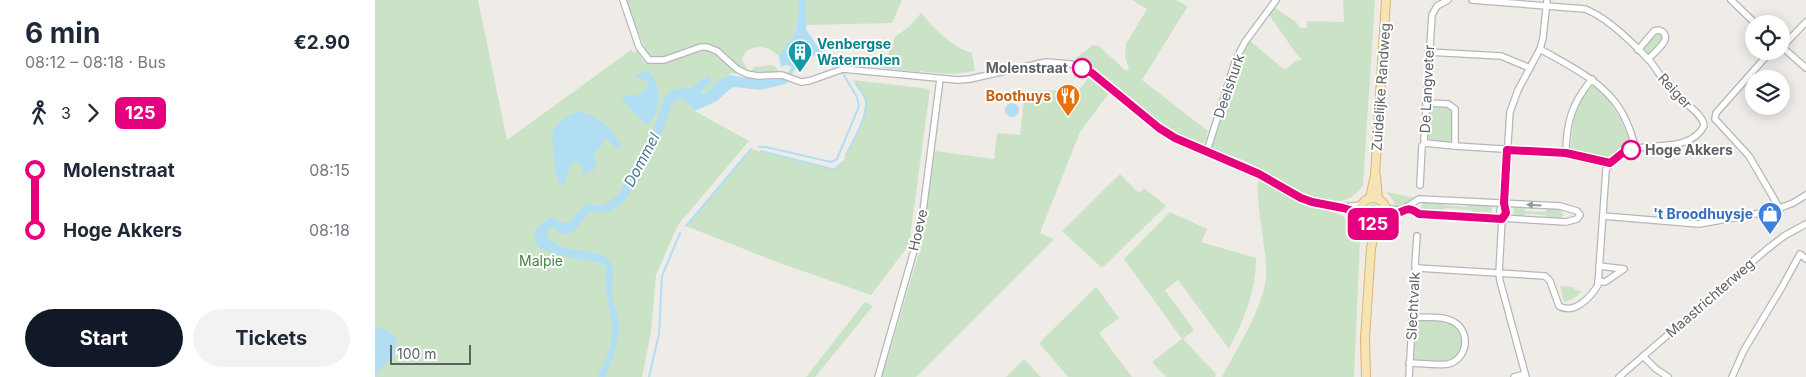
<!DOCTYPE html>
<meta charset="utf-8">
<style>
body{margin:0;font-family:Inter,sans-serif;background:#f2f2f3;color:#1f2937;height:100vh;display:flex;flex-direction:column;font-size:19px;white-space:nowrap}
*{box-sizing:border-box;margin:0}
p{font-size:16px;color:#747a83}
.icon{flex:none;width:28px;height:28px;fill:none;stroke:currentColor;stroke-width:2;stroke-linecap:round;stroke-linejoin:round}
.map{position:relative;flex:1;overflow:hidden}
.details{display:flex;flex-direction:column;background:#fff;width:375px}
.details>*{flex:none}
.badge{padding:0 10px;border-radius:8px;font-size:18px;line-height:32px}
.controls{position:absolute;left:1370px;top:15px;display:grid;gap:10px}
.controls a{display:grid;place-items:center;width:45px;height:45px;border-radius:50%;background:#fff;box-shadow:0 2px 12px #0003;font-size:25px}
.scale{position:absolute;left:15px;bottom:12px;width:81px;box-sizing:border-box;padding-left:5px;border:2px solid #5f6265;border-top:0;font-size:14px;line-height:18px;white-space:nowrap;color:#5f6265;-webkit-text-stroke:4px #fff;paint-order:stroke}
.map>.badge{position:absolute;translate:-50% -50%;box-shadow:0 0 0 2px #fff}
.legs{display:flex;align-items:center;gap:8px;height:55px;padding:0 25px;font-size:16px}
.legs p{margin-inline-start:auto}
.head{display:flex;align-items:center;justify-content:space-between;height:85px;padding:0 25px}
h1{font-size:28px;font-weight:700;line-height:38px}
.action{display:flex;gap:10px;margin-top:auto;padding:10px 25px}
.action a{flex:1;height:58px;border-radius:30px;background:#111827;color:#fff;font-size:20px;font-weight:700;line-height:58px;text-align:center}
.action a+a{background:#f2f2f3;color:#1f2937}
ul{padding:0 25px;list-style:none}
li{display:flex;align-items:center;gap:18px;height:60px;font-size:19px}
li i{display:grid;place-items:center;width:8px;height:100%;margin:0 6px;background:currentColor}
li i::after{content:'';width:12px;height:12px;margin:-6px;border:4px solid;border-radius:50%;background:#fff}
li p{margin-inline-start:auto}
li:first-child i{background:linear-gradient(#0000 50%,currentColor 0)}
li:last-child i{background:linear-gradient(currentColor 50%,#0000 0)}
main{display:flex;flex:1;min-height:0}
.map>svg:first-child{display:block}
</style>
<main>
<section class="details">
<div class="head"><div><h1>6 min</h1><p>08:12 – 08:18 · Bus</p></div><b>€2.90</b></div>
<div class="legs"><svg class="icon" aria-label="walk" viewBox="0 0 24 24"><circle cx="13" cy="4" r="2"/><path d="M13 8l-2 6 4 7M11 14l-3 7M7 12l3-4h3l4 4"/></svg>3<svg class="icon" aria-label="forward" viewBox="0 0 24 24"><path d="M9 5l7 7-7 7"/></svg><b class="badge" style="background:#e6007e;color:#fff">125</b></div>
<ul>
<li><i style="color:#e6007e"></i><b>Molenstraat</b><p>08:15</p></li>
<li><i style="color:#e6007e"></i><b>Hoge Akkers</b><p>08:18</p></li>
</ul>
<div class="action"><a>Start</a><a>Tickets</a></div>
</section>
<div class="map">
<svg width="1431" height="377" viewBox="0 0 1431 377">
<rect width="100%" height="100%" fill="#efece7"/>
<!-- green -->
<g fill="#cae3c7">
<path d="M0,0H103L132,140L256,50L259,53L262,51L270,63L327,49L338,51L361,71V74L355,73V75L345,80L330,93L327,92L328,80L324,81L315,89H301L320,111L374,141L303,225L281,275L276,332L267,377H0Z"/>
<path d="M249,0H424L423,21L420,30L418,37L404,56C401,54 397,50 394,49C383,45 369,48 367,60L373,70L370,71L336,46L289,58L274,57Z"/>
<path d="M431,0H527L517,23L431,25Z"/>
<path d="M757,0H801L813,6L767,80L833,131L831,140L827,144L789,129L701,63V58L718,45L724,46L751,71L754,68L750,57L751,44L772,9Z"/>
<path d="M968,0H1000L988,185C963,226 904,178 876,164C864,157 849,154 836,149L870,47L874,40L910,70L920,61L927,60L920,52L894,15L900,8L921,22L925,28H932V21L969,22Z"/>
<path d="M546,13C561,30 575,46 597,53L600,71L579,74L549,72L547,70L544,72L508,68L520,37L535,26Z"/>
<path d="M1281,33H1285L1289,36L1288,41L1275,54L1269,53L1268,47Z"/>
<path d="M397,65L401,67L403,71L401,73L381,74L376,72L379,67Z"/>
<path d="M713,78L734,93L705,132L670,220L665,233L679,239L541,377H507L547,242L560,151L619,159L622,133L645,135L650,91L704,90Z"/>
<path d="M478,80L555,89L534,245L496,295L399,261L311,226L376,149L457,169H460L468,162C474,149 493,114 491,100C489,93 482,86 478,80Z"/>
<path d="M1220,84C1238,103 1246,119 1256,143C1252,150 1239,154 1233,160L1196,149C1197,124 1199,101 1220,84Z"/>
<path d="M1055,105H1072L1077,110L1076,140L1073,142L1053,139Z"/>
<path d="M745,174L764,193L769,188L791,206L727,268L687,231Z"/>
<path d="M884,180C897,181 910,195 922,200C939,208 957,209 973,219C981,224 984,231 985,239L979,377H847C863,346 885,314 891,279C894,259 878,192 884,180Z"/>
<path d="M1011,192L1040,198L1030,206L1021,209L1019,201Z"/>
<path d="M1047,200L1070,201L1067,205L1092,207L1096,203L1117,205L1116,216L1094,215L1097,210L1070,208L1066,213L1046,212Z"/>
<circle cx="998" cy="211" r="7"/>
<path d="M1139,206H1151L1149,211L1170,212L1173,208L1184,209L1188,213V216L1183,220L1169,219L1171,215L1151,214L1147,218L1138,217Z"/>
<path d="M795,212L832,229L826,242L881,258C881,291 869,320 854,349L803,280L790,290L819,330L808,339L841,374L840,377H791L777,362L807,339L749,259Z"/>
<path d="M1185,286L1199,287L1200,290L1207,291L1198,299L1189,302Z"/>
<path d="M721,287L744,318L724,333L757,377H693L664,343Z"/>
<path d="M490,302L498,306L440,377H431Z"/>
<path d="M1043,319C1053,320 1065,319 1074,323C1089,329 1091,350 1077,358C1066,363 1049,362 1038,359L1040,321Z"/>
<path d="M649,359L666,377H631Z"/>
</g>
<!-- water -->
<g fill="#b2def4">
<path d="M424,0H431V29L445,50L467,66L461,68L439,55H434L420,69L411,84L385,90L359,87L354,90L342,101L320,111L309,99L301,100L296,107L285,138L278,147L250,201L236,211L230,213L215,212C206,219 200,240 184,232C182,231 180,228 178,227L172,231L173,238C191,255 212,246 230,257C244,265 235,283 237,296C238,302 240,308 242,314C248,333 238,360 230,377H222L233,355L236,344L237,323L230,287L231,267L226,263C213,260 171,255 164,247C159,242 159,234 161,228L176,217C182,218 187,224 193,223L211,204L225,206L232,203L243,195L278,132L290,96C296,89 306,87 315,89L324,81L334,76L336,83L327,90L328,94L334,90L344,80L355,75L385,80L409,79L417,67L412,65L406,67L404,56C408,48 414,43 418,36C424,25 423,12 424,0Z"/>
<path d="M271,70C287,78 288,115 272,124C266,122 247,101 246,94C257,99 264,94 273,88V83L270,81L259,77Z"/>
<circle cx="637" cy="110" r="7"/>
<path d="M202,112C220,112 238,129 246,144L245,148L242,149L232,139H229L226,146L219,154L221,161L219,171H213L210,174L207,171V167L205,163L198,162L196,164L190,182L185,186L180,171L177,134C181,122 190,116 202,112Z"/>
<path d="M0,328L9,329L21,337L20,355L5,370L0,377Z"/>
</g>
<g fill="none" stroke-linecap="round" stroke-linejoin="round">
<!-- stream -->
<g stroke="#b2def4" stroke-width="2">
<path d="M384,147H391L456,162L462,159L484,106L482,97L464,67"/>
<path d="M386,151L457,169H460L468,162"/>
<path d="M471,155C479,139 491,120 491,102C490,95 484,89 481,84"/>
<path d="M311,226L376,149"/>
<path d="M274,377L284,334L287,276L305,233"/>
</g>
<defs>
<g id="minor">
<path d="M248,0L264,47L274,60H289L326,47H332L342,51L362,69L372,74L383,76L407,75L426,82L434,81L468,69L583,80L595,79L671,62L696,64L717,73L784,128L800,138L884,174L926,198L937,202L968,207L985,213"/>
<path d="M1356,0L1381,24"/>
<path d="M1406,46L1431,68"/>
<path d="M1407,47L1431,22"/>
<path d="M1165,49C1198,68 1237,85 1252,123C1256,131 1258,140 1261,149"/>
<path d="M1263,50L1279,31L1284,30C1301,36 1280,52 1273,59"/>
<path d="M1396,51L1341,113L1340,119L1374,156L1405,209"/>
<path d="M1053,52L1126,56L1155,68"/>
<path d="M1051,103L1073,104L1080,109V146"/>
<path d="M1050,143L1080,146L1191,153L1235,163"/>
<path d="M832,151L861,59L870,42L901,0"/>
<path d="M1191,153C1191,123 1197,103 1217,79"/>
<path d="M1045,185L1047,146L1050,143L1049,140L1057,15L1062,6L1073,0"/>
<path d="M968,207L986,205"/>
<path d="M1011,208L1026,211"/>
<path d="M1010,216L1019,215L1044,199L1185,206L1202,211L1205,215L1202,219L1191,222L1044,213L1038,210L1030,209"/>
<path d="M1228,216L1324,224L1397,211L1418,203L1431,195"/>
<path d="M1127,219C1124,212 1124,209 1129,203"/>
<path d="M1042,268L1170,276L1175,281L1184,306C1199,315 1215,298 1223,285L1231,170C1236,162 1241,154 1250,151C1274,141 1314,154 1329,126C1329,114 1304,99 1296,90C1287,81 1282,68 1273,59C1257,42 1231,17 1210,9L1097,0"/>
<path d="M1223,281L1230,282L1249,269L1224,266"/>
<path d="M1268,356L1281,369L1293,377"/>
<path d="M1034,363C1046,363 1061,366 1073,364C1093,359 1096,332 1079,322C1068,315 1050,318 1037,317"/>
<path d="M503,377L540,247L548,211L565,79"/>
<path d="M1034,377L1040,270L1042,268L1040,266L1042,236"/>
<path d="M1139,377L1150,374"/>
<path d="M1151,377L1125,281L1124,273L1127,219L1131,213L1129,203L1135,112L1143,90L1165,49L1168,38L1172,0"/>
<path d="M1244,377L1391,250L1409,236L1431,224"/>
<path d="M1357,377L1369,350L1407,287L1425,254L1431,259"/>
</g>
<g id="major">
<path d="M1001,176L1003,199"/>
<path d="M995,198L1000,175L1011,0"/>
<circle cx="998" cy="211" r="13"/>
<path d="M991,377L990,338L996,248L1002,223"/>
</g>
</defs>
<!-- minor casing -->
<use href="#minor" stroke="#b4b7ba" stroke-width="8"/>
<!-- major casing -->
<use href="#major" stroke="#e0b46f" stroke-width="10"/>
<!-- minor -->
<use href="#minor" stroke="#fff" stroke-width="5.5"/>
<!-- major -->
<use href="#major" stroke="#f5e4b6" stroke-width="8"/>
</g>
<!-- one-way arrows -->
<defs><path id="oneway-solid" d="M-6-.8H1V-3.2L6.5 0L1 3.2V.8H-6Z" transform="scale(1.25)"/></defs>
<use fill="#97999b" href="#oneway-solid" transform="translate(1159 205) rotate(-176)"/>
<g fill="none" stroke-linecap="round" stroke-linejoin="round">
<defs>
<path id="line-1" d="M707,68L717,73L784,128L800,138L884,174L926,198L937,202L968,208L985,213C988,221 996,227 1004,222C1007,220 1008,217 1010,216C1012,214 1015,216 1018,215C1030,212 1031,204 1044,214L1127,219L1131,213L1129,203L1132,150L1191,153L1235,163L1250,151L1256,150"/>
</defs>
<!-- line-1 casing -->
<use href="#line-1" stroke="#fff" stroke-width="11"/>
<!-- line-1 -->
<use href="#line-1" stroke="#e6007e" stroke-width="8"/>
</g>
<!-- icons -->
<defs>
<symbol id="building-pin" viewBox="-11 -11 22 30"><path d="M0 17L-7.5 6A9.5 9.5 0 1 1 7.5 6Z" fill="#0f9aa8" stroke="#fff"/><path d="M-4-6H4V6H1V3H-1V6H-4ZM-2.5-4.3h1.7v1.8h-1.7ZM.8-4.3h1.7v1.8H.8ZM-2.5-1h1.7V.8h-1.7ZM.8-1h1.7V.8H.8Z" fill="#fff"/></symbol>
<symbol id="restaurant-pin" viewBox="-11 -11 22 30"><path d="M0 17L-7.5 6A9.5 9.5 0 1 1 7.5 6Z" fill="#e8710a" stroke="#fff"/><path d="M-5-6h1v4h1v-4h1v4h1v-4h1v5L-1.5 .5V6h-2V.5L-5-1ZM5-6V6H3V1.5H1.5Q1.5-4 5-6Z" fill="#fff"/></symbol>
<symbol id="shop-pin" viewBox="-11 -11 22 30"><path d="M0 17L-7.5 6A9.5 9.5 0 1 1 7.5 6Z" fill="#3f7fe0" stroke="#fff"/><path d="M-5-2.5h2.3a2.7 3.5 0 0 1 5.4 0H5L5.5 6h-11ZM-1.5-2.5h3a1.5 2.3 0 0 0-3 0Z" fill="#fff"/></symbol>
</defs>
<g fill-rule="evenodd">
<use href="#building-pin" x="411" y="38" width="28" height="38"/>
<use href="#restaurant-pin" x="679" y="82" width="28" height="38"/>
<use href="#shop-pin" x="1381" y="200" width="28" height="38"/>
</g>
<!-- markers -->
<g fill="#fff" stroke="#e6007e" stroke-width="2.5">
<circle cx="707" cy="68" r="9"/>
<circle cx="1256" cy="150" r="9"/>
</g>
<g text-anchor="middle" stroke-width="4" stroke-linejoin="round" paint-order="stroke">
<!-- culture labels -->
<g font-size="14" font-weight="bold" fill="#0d838f" stroke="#fff" text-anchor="start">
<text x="442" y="49">Venbergse<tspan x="442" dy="16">Watermolen</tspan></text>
</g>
<!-- stop labels -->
<g font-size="14" font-weight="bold" fill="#5f6265" stroke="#fff" text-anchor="end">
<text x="693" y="73">Molenstraat</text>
<text x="1270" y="155" text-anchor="start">Hoge Akkers</text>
</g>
<!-- street labels -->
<g font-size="14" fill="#5f6265" stroke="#fff">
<text transform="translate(854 86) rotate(-71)" y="5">Deelshurk</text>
<text transform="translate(1006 87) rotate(-86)" y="5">Zuidelijke Randweg</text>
<text transform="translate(1052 89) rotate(-87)" y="5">De Langveter</text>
<text transform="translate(1300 91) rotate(47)" y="5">Reiger</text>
<text transform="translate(543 230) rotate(-77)" y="5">Hoeve</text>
<text transform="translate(1335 298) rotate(-41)" y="5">Maastrichterweg</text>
<text transform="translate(1038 306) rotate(-87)" y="5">Slechtvalk</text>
</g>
<!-- food labels -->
<g font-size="14" font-weight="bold" fill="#c56008" stroke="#fff" text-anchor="end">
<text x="676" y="101">Boothuys</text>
</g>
<!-- shop labels -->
<g font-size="14" font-weight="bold" fill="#366cbe" stroke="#fff" text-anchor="end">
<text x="1378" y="219">'t Broodhuysje</text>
</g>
<!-- park labels -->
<g font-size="14" fill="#458242" stroke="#fff">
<text x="166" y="266">Malpie</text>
</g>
<!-- water labels -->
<g font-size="15" font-style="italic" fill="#497694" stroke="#fff">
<text transform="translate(267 160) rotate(-62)" y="5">Dommel</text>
</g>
</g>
</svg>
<div class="controls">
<a><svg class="icon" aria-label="locate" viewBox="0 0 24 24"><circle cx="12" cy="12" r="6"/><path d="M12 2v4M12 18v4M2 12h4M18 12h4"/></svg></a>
<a><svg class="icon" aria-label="layers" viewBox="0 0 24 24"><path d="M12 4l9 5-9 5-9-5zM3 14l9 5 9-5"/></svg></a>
</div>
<div class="scale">100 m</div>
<b class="badge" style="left:998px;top:224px;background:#e6007e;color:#fff">125</b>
</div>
</main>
